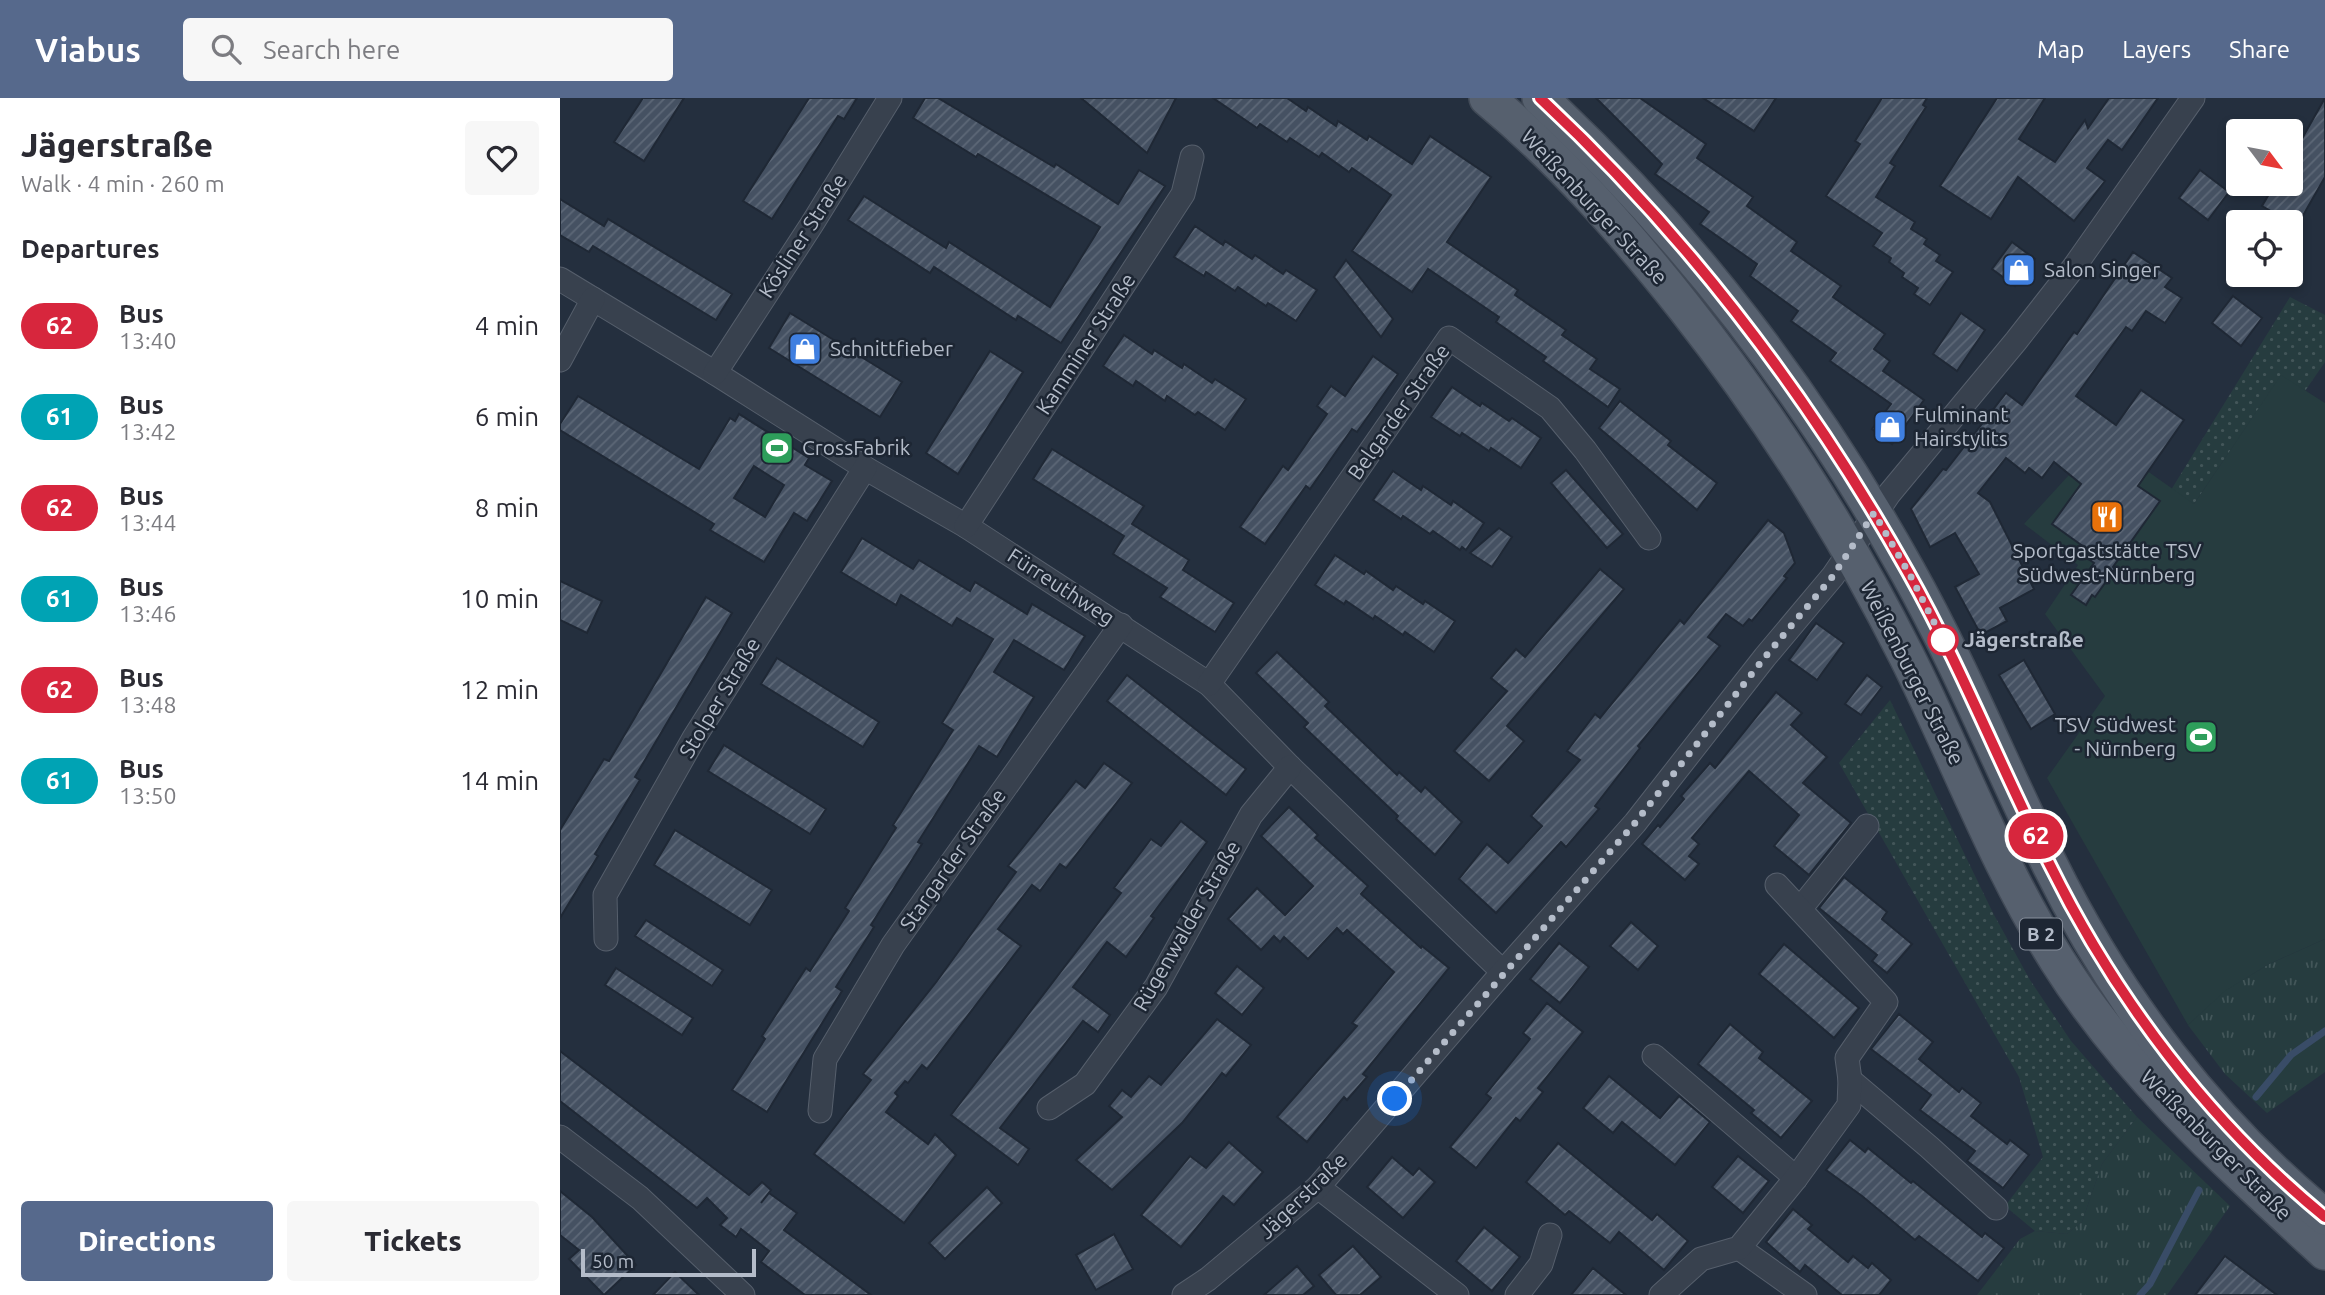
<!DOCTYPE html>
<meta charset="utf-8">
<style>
body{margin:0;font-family:Ubuntu,sans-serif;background:#f7f7f7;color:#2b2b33;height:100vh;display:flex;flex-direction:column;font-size:26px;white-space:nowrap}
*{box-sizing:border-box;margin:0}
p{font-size:23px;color:#7c7c81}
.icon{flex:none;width:38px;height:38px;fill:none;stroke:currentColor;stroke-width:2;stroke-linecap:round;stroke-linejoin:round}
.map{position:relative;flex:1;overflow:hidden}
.drawer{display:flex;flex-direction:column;background:#fff;width:560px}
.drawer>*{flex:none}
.badge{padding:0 14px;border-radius:23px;font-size:24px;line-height:46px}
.needle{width:46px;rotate:122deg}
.fabs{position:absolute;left:1666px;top:21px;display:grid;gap:14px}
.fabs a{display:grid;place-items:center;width:77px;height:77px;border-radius:7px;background:#fff;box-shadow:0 4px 10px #0003;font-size:35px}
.scale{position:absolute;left:21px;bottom:18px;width:175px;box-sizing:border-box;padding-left:7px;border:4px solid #b4bcc9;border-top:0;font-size:19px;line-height:24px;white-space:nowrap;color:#b4bcc9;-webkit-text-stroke:5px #1d2633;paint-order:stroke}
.you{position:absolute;width:35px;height:35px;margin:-18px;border:5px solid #fff;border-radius:50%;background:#1a73e8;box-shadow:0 0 0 10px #1a73e833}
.map>.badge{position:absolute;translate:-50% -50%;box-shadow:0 0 0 4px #fff}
h2{padding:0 21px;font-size:26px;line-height:63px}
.round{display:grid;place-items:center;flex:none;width:74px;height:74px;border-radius:7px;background:#f7f7f7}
.head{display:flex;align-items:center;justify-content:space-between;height:119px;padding:0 21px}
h1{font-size:33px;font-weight:800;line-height:52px}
.action{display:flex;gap:14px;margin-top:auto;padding:14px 21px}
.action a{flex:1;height:80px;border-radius:7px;background:#56698c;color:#fff;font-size:28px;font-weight:800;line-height:80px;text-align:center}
.action a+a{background:#f7f7f7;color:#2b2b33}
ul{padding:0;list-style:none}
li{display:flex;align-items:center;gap:21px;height:91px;padding:0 21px}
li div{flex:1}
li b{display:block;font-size:26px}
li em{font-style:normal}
li .badge{min-width:77px;font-weight:700;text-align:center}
header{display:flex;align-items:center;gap:42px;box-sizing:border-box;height:98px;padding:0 35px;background:#56698c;color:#fff}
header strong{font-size:33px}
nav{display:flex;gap:38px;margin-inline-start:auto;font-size:24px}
.search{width:490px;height:63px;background:#f7f7f7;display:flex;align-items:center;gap:18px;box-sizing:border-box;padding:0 24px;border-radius:7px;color:#7c7c81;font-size:26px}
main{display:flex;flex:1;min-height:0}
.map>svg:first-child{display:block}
</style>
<header>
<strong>Viabus</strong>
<div class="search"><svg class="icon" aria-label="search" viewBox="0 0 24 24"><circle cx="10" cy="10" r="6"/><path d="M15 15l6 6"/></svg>Search here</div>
<nav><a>Map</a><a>Layers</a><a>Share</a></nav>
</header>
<main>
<section class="drawer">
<div class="head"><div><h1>Jägerstraße</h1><p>Walk · 4 min · 260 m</p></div><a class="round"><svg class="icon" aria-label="heart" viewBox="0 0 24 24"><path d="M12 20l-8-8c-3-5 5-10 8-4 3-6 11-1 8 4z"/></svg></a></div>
<h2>Departures</h2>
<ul>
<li><span class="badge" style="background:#d7263d;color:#fff">62</span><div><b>Bus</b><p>13:40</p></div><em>4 min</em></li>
<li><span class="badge" style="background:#00a3b4;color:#fff">61</span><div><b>Bus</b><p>13:42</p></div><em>6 min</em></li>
<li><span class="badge" style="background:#d7263d;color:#fff">62</span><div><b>Bus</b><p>13:44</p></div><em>8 min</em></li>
<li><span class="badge" style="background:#00a3b4;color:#fff">61</span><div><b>Bus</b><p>13:46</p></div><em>10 min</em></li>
<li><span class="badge" style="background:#d7263d;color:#fff">62</span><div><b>Bus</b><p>13:48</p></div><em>12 min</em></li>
<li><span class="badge" style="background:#00a3b4;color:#fff">61</span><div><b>Bus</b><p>13:50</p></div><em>14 min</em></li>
</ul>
<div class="action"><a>Directions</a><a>Tickets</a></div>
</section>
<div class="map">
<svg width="1765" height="1197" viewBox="0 0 1765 1197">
<defs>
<pattern id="grass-dots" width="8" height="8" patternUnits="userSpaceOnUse" patternTransform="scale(1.75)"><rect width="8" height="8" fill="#263c3f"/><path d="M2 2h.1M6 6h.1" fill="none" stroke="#435659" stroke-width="1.8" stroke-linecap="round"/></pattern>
<pattern id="park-tufts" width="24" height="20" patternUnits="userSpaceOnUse" patternTransform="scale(1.75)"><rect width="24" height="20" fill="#263c3f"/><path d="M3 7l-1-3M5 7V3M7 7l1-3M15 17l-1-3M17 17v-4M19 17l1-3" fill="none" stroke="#435659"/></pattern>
<pattern id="building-hatch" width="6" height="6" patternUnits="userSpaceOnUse" patternTransform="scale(1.75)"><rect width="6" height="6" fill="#455162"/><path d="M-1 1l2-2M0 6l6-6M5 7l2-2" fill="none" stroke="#5d6877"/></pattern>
</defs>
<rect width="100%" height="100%" fill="#242f3e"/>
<!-- grass -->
<g fill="url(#grass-dots)">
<path d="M1730,199L1765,217V264L1745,293L1721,278L1634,406L1611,392Z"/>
<path d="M1330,602L1433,815L1470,882L1511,943L1577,1019L1542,1066L1522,1124L1507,1136L1475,1133L1445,1108L1483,1059L1459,979L1279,665Z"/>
</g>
<!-- park -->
<g fill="url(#park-tufts)">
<path d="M1765,841V974L1707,1015L1665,976L1628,927L1664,893L1709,866Z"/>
<path d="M1577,1019L1670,1108L1607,1197H1417L1460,1141L1475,1133L1507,1136L1522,1124L1542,1066Z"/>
</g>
<!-- pitch -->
<path fill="#263c3f" d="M1721,277L1765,305V841L1709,866L1665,893L1628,927L1487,680L1545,598L1485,516L1518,467L1464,426L1542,341L1634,406Z"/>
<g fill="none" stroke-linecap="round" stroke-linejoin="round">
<!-- stream -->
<g stroke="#394c67" stroke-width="7">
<path d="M1696,999L1731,957L1765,933"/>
<path d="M1580,1197L1590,1186L1639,1092"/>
</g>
</g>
<!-- building -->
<g fill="url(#building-hatch)" stroke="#1f2835" stroke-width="2" fill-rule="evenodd">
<path d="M83,0H124L84,63L54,44Z"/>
<path d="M249,0H297L284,21L278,18L212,121L183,103Z"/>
<path d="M365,0H378L494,69L496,66L558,106L579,72L605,88L501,245L458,218L456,222L374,169L370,175L288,122L304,98L386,150L389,144L490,209L534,139L540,129L418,56L416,59L353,20Z"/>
<path d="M521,0H616L587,55Z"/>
<path d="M653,0H727L746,13L748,9L776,28L778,23L807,42L809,38L852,66L870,38L931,79L887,144L958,192L955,197L1006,232L1002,237L1037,261L1030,271L1060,291L1048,309L983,263L986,259L936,224L939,219L868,171L852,194L792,153L831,97L792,70L789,74L762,55L759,59L730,40L727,44L700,26L697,30Z"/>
<path d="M1036,0H1080L1146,46L1137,60L1193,99L1187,108L1237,144L1231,153L1281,188L1273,199L1325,236L1314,251L1330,263L1323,273L1364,302L1332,346L1312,331L1331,306L1270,263L1276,255L1231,223L1238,213L1190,178L1197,166L1140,126L1149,114L1095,76L1102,66Z"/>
<path d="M1143,0H1216L1194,33Z"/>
<path d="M1322,0H1367L1363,7L1366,9L1330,65L1335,68L1316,99L1355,124L1351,131L1367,141L1364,146L1380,157L1376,163L1393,174L1370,207L1354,196L1358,190L1342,179L1344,175L1329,164L1331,160L1313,148L1322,135L1266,98L1300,46L1295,43Z"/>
<path d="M1437,0H1485L1459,41L1495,64L1525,22L1528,30L1549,0H1598L1562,52L1548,42L1527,70L1545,83L1514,123L1458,79L1431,121L1380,88Z"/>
<path d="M1765,0V79L1737,128L1702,108L1715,86H1731V60Z"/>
<path d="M1640,72L1669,94L1648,122L1619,100Z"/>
<path d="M0,101L44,128L48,121L172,196L156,222L33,148L29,154L0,137Z"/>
<path d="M635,128L663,147L665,143L692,161L695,157L723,176L726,172L757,192L736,223L708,205L706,208L678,189L675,193L646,174L644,178L614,159Z"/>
<path d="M1452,144L1475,161L1455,188L1432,171Z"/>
<path d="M1573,154L1612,180L1605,189L1622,200L1605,225L1586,213L1572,233L1566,229L1516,298L1556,327L1581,292L1624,322L1578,388L1600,403L1553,469L1555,471L1535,499L1532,497L1526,507L1511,497L1534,465L1527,460L1531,454L1492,426L1521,386L1494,364L1482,380L1469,370L1465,375L1446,360L1418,395L1430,404L1474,491L1440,510L1447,523L1421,537L1395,489L1419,476L1395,435L1370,449L1351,411L1383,371L1386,372L1446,295L1462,307L1514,234L1517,236Z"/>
<path d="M786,162L833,221L821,239L774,179Z"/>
<path d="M1673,198L1702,220L1681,248L1652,225Z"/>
<path d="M230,215L342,284L320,319L209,250Z"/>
<path d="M1401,215L1425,232L1397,273L1373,256Z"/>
<path d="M564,237L592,256L594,252L622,270L624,266L652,285L655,281L686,301L665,332L638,314L635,317L607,298L605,303L576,283L573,288L543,268Z"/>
<path d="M430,253L463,274L398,376L366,355Z"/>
<path d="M813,258L838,276L797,334L792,331L750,391L746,388L705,446L680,429L723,368L728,372L767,316L757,308L771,288L785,298Z"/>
<path d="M892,289L920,308L922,305L949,323L952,320L981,340L961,370L931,350L929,353L902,335L900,338L871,319Z"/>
<path d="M18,298L139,371L170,320L175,323L179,316L249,360L245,367L272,383L247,423L234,415L204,464L150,432L154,426L0,332V326ZM194,368L224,387L205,419L174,400Z"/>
<path d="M1060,303L1111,343L1108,347L1157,385L1137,412L1039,330Z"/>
<path d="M492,351L584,408L572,426L629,462L623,472L674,505L655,534L600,499L607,490L553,456L564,438L473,381Z"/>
<path d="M1006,372L1063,436L1047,450L991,385Z"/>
<path d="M833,373L861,392L863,388L891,407L893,403L924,425L906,452L902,449L900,452L873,433L870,436L843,418L841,421L813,402Z"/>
<path d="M1208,422L1224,435L1235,465L1224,478L1227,480L1192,523L1189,521L1183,528L1166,516L1148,539L1160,548L1078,648L1080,650L1035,708L1039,711L1006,749L1001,744L936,815L899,781L927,746L948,765L982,728L971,718L1020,662L1007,653L1035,616L1040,620L1120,522L1124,526Z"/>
<path d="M939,430L952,439L932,469L910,455Z"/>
<path d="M302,440L353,471L359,462L410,493L415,484L467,516L472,506L525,538L504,572L454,542L434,574L474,599L437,659L419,648L358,744L362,746L311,827L314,829L276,889L282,893L207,1014L172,992L205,941L202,938L246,870L250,873L289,813L285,810L336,730L333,727L393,632L382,625L433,541L397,520L392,528L341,497L336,507L281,474Z"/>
<path d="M775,457L804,476L806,473L833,492L836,488L863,506L865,503L895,523L874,554L845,534L843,537L815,518L813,521L786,503L784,506L755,487Z"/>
<path d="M1040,471L1064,491L947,628L964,643L929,683L894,653L947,593L931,580L956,551L965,559Z"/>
<path d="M0,483L42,503L27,535L0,522Z"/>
<path d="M146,499L172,515L75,679L80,682L35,756L38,758L0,820V732L44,661L49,663Z"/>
<path d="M1256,525L1284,545L1257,582L1229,562Z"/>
<path d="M717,554L769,604L765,608L837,677L839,674L861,694L865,689L902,724L875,757L836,721L838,718L744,629L748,625L696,575Z"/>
<path d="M217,560L319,624L303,649L201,586Z"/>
<path d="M1464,562L1495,616L1471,631L1439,577Z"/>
<path d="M567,577L686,671L666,697L547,603Z"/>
<path d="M1307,577L1322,589L1301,617L1285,606Z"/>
<path d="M1216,594L1242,615L1231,627L1267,659L1243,685L1291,725L1249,777L1214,748L1239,717L1189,673L1132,740L1139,746L1129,758L1139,766L1125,782L1082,746L1098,727L1100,729L1124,701L1121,698L1150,665L1155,670Z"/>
<path d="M164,647L266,711L250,736L148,673Z"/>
<path d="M544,665L572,685L506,770L500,766L480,793L472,787L438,831L461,848L367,971L362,967L348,985L345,983L335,995L338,998L326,1014L368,1046L375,1036L396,1057L344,1125L254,1056L311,982L303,976L377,883L456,774L448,768L516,683L525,690Z"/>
<path d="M729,709L758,737L755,740L808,788L801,796L861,850L862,848L889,870L803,976L807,979L787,1002L784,999L747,1044L717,1019L797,928L792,925L834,874L787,832L783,836L777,830L748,861L724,839L720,844L714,838L701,852L668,821L697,790L725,817L753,788L701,738Z"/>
<path d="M621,723L647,744L591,818L594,820L566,859L547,844L513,889L550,917L538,934L523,923L440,1030L469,1051L458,1067L391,1017L561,795L554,790L591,741L601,748Z"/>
<path d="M115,732L212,792L190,827L94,767Z"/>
<path d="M1284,779L1327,814L1322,821L1352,846L1327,875L1312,863L1317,857L1259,810Z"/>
<path d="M86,822L163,872L152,888L75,838Z"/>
<path d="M1071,824L1098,848L1078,872L1050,848Z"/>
<path d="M999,845L1029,869L1000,905L970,881Z"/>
<path d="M1224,846L1299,910L1274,940L1199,876Z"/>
<path d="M677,868L704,890L682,917L655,895Z"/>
<path d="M56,870L133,920L122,937L45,887Z"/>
<path d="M987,905L1023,934L978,990L983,994L960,1023L956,1020L916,1070L890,1049L931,1000L926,996L970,941L963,935Z"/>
<path d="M1339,916L1373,944L1359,961L1399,994L1402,990L1421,1005L1411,1018L1447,1046L1450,1042L1469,1057L1443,1090L1407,1063L1415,1053L1360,1012L1371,997L1311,951Z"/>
<path d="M657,921L691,947L666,978L662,975L622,1025L552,1092L516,1062L562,1019L549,1008L562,992L571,999L589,978L601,987Z"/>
<path d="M1170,926L1203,954L1199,960L1252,1003L1221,1040L1191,1015L1194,1012L1138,966Z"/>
<path d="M0,953L189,1097L202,1084L211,1092L201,1105L209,1095L237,1115L224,1132L311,1197H245L201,1164L209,1153L181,1131L176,1139L160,1127L167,1120L147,1100L137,1110L0,1003Z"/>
<path d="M1049,978L1100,1020L1119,998L1150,1024L1115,1067L1062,1024L1053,1035L1023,1010Z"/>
<path d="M1290,1042L1305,1054L1308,1050L1351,1085L1353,1083L1422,1139L1425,1135L1444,1150L1418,1183L1359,1138L1355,1142L1302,1098L1266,1072Z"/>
<path d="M669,1044L703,1074L674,1107L663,1098L621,1149L581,1117L630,1058L646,1070Z"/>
<path d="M998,1045L1092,1122L1097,1116L1128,1143L1104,1172L1059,1134L1050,1145L1009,1113L1005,1117L966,1084Z"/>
<path d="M1178,1058L1209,1083L1183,1115L1152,1089Z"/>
<path d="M832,1059L853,1077L859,1070L875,1084L843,1120L807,1089Z"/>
<path d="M427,1089L442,1105L385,1161L369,1145Z"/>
<path d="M0,1093L32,1119L76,1167L44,1197L9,1161L19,1152L0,1137Z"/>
<path d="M1233,1111L1252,1127L1248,1131L1288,1164L1293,1158L1308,1170L1312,1165L1331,1182L1319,1197H1282L1245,1167L1240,1174L1206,1144Z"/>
<path d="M924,1129L960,1159L932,1193L896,1163Z"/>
<path d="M554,1136L573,1171L536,1192L516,1157Z"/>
<path d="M793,1148L821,1179L800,1197H776L759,1177Z"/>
<path d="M1665,1158L1717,1197H1635Z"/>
<path d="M737,1168L754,1188L743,1197H704Z"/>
<path d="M1033,1170L1066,1197H1011Z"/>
<path d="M115,1174L139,1197H93Z"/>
</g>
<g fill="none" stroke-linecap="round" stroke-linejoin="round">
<defs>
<g id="minor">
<path d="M0,181L155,275L305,370L406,428L649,586L730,669L943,874"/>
<path d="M0,262L33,201"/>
<path d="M155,275L252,126L330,0"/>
<path d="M406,428L623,96L632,59"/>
<path d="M649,586L889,240L990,310L1025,352L1089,440"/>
<path d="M1240,811L1307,728"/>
<path d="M46,841L45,797L134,640L305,370"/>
<path d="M1094,958L1236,1080"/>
<path d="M1290,982L1369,1049L1436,1110"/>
<path d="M489,1010L525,986L596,889L691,717L730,669"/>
<path d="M260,1013L265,961L333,847L561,527"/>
<path d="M0,1039L80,1100L183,1197"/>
<path d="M758,1089L897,1197"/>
<path d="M1179,1150L1245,1197"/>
<path d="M624,1197L648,1181L758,1089L943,874L1075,725L1205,559L1273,478L1329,396L1456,243L1514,169L1633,0"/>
<path d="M957,1197L981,1166L990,1137"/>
<path d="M1101,1197L1141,1161L1179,1150L1236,1080L1289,1007L1290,982L1287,960L1326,904L1217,787"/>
</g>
<g id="primary">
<path d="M927,0C1001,61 1065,134 1125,210C1210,318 1284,434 1346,557C1397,658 1436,766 1497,862C1568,975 1667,1064 1765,1154"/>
<path d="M980,0C1127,136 1251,299 1348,474C1401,569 1442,670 1490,767C1556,901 1649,1024 1765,1119"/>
</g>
</defs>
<!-- minor casing -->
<use href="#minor" stroke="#565f6c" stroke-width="25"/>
<!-- primary casing -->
<use href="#primary" stroke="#414a57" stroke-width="38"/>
<!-- minor -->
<use href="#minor" stroke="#38414e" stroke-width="23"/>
<!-- primary -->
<use href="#primary" stroke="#56606e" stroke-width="35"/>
</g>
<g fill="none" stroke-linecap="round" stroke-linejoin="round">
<defs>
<path id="line" d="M980,0C1127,137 1250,299 1348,474C1401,568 1441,670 1490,767C1556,901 1649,1024 1765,1119"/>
</defs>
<!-- line casing -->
<use href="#line" stroke="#fff" stroke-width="16"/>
<!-- line -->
<use href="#line" stroke="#d7263d" stroke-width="10"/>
<!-- walk -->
<path stroke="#b4bcc9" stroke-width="7" stroke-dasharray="0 12.6" d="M835,1001L1075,725L1205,559L1273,478L1314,415L1350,477L1383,542"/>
</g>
<!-- icons -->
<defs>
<symbol id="shop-square" viewBox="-11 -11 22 22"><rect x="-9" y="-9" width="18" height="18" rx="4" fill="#3f7fe0" stroke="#1d2633"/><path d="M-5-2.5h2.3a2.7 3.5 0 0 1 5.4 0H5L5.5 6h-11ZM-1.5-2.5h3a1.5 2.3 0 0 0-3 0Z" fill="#fff"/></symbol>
<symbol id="stadium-square" viewBox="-11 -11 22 22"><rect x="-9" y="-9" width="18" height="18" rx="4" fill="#2e9e5b" stroke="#1d2633"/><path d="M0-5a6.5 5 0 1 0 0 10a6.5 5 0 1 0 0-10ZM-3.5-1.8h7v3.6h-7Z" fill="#fff"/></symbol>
<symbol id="restaurant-square" viewBox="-11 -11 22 22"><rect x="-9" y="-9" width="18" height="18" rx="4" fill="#e8710a" stroke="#1d2633"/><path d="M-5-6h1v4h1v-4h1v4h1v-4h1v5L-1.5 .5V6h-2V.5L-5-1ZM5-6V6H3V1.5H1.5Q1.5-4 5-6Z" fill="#fff"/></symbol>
</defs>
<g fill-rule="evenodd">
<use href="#shop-square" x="1440" y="153" width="38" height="38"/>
<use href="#shop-square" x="226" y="232" width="38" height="38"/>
<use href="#shop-square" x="1311" y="310" width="38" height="38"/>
<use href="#stadium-square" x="198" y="331" width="38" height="38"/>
<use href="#restaurant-square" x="1528" y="400" width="38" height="38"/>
<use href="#stadium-square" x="1622" y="620" width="38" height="38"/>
</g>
<!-- markers -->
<circle fill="#fff" stroke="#d7263d" stroke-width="3.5" cx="1383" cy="542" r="14"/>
<g text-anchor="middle" stroke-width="5" stroke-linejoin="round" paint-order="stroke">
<!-- shield labels -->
<rect fill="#1d2633" stroke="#878f9c" stroke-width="2" x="1460" y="820.5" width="42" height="31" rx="5"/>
<g font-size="19" font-weight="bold" fill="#b4bcc9">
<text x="1481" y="843">B 2</text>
</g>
<!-- street labels -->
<g font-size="21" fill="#b4bcc9" stroke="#1d2633">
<text transform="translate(1034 109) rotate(47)" y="7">Weißenburger Straße</text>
<text transform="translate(243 138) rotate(-57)" y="7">Kösliner Straße</text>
<text transform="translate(526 246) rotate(-57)" y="7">Kamminer Straße</text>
<text transform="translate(839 314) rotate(-55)" y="7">Belgarder Straße</text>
<text transform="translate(501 489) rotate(33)" y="7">Fürreuthweg</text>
<text transform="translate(1352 575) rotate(63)" y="7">Weißenburger Straße</text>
<text transform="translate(160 600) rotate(-59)" y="7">Stolper Straße</text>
<text transform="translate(393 762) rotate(-55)" y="7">Stargarder Straße</text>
<text transform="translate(627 828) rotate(-60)" y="7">Rügenwalder Straße</text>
<text transform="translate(1656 1047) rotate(45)" y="7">Weißenburger Straße</text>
<text transform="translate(743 1098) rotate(-44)" y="7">Jägerstraße</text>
</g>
<!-- poi labels -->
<g font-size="21" fill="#b4bcc9" stroke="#1d2633" text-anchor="start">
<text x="1484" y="179">Salon Singer</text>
<text x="270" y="258">Schnittfieber</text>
<text x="1354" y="324">Fulminant<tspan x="1354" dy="24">Hairstylits</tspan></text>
<text x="242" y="357">CrossFabrik</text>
<text x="1547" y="460" text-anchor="middle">Sportgaststätte TSV<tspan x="1547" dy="24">Südwest-Nürnberg</tspan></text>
<text x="1616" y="634" text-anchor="end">TSV Südwest<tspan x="1616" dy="24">- Nürnberg</tspan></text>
</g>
<!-- stop labels -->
<g font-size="21" font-weight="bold" fill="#b4bcc9" stroke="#1d2633" text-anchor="start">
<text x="1404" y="549">Jägerstraße</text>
</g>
</g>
</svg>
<div class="fabs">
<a><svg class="needle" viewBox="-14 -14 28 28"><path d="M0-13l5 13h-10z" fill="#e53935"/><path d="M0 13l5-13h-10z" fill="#7c7c81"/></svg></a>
<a><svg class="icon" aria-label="locate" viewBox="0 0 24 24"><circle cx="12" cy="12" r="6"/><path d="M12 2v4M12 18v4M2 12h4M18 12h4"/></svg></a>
</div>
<div class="scale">50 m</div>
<div class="you" style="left:835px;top:1001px"></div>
<b class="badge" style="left:1476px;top:738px;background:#d7263d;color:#fff">62</b>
</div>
</main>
